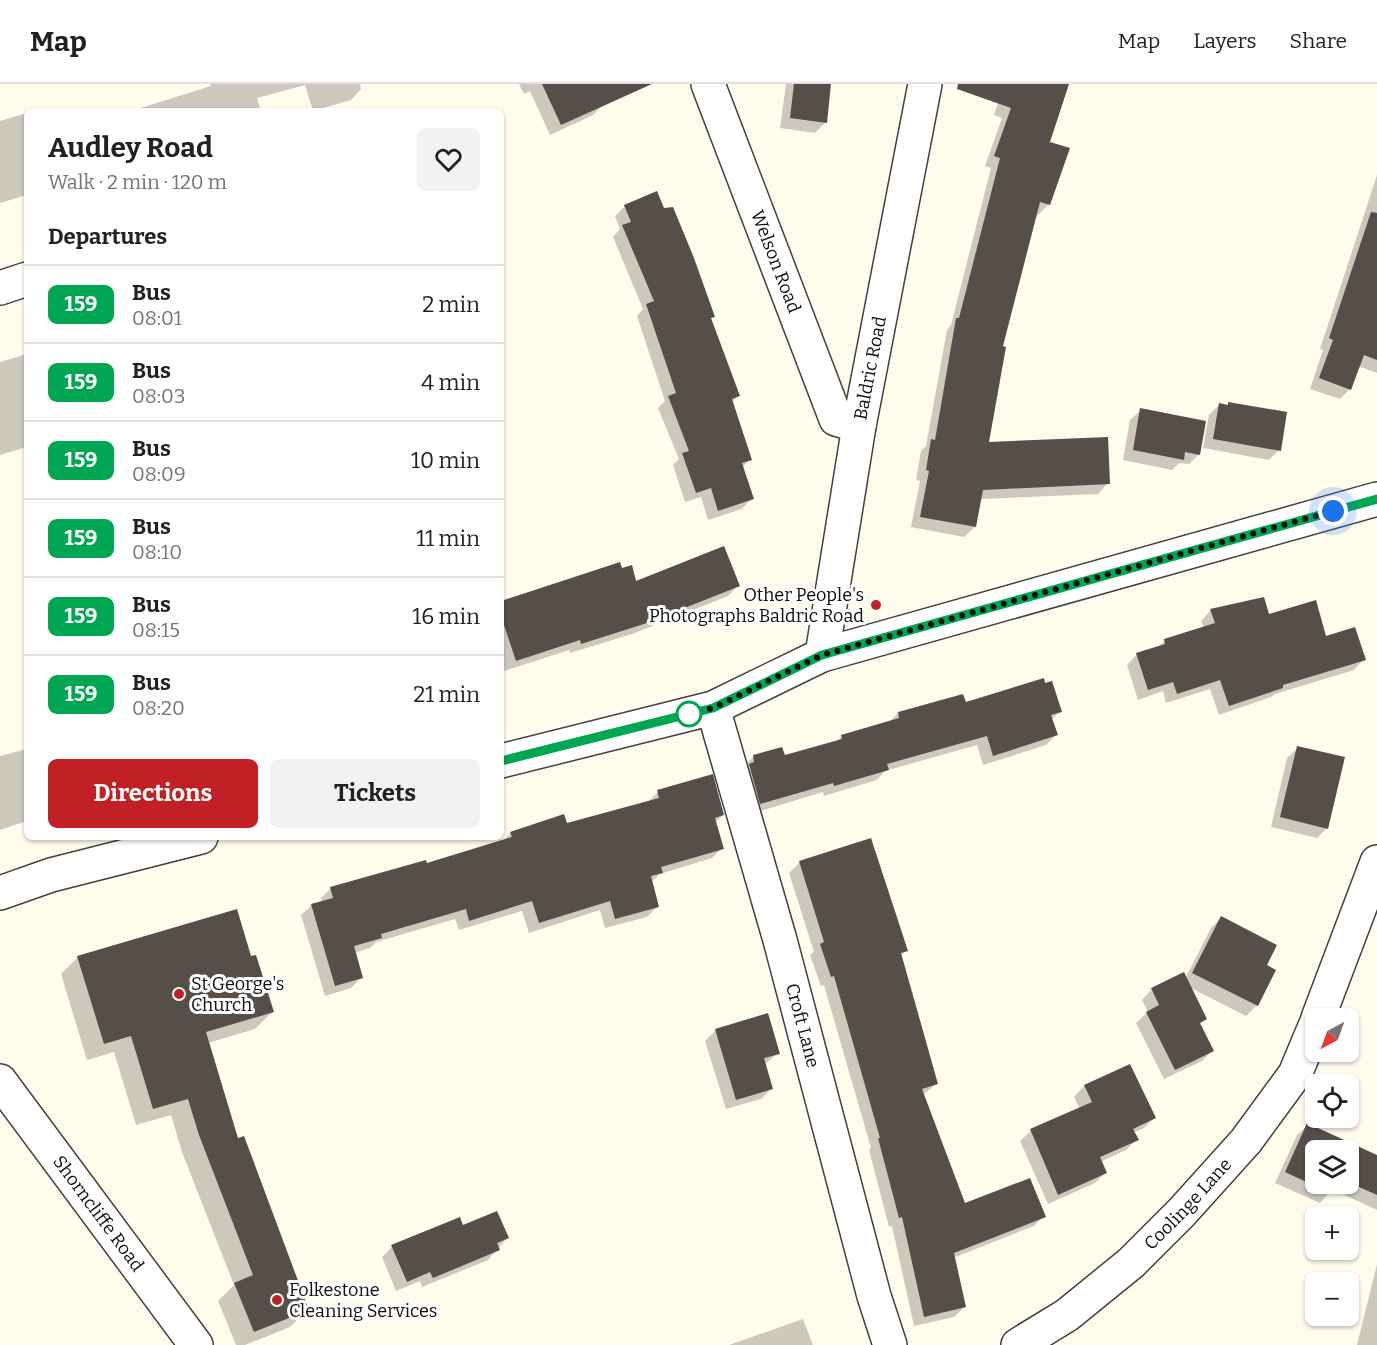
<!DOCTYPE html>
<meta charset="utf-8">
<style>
body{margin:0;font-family:Bitter,serif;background:#f2f2f2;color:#202124;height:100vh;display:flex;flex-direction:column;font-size:22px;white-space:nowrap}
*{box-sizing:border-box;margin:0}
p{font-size:20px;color:#757577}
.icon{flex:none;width:33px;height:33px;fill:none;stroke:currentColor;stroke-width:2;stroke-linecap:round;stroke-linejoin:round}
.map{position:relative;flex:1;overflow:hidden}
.details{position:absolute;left:24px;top:24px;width:480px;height:732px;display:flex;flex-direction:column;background:#fff;border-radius:9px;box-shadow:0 2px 4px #0004}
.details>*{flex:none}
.badge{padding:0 12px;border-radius:9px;font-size:21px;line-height:39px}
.needle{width:39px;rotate:221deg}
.buttons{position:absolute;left:1305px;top:924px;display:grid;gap:12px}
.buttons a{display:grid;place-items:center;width:54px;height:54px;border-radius:9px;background:#fff;box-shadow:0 2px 4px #0004;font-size:30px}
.you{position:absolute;width:30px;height:30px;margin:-15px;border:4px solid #fff;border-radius:50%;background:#1a73e8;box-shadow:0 0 0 9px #1a73e833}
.map>.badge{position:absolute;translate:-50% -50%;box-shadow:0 0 0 3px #fff}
h2{padding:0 24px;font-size:22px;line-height:54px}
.round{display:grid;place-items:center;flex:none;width:63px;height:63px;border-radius:9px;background:#f2f2f2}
.summary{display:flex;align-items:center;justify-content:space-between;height:102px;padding:0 24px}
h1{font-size:28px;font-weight:700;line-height:45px}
.cta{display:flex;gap:12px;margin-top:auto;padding:12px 24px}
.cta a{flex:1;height:69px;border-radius:9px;background:#c12024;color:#fff;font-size:24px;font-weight:700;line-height:69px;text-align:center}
.cta a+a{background:#f2f2f2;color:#202124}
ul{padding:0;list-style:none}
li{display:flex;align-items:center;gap:18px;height:78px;padding:0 24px;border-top:2px solid #e0e0e0}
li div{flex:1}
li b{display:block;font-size:22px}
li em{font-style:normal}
li .badge{min-width:66px;font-weight:700;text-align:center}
header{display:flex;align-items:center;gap:36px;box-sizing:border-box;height:84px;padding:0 30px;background:#fff;border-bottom:2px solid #e0e0e0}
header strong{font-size:28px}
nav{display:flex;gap:33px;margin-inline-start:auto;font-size:21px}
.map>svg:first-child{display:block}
</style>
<header>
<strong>Map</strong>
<nav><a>Map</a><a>Layers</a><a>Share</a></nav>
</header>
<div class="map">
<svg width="1377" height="1261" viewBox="0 0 1377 1261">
<rect width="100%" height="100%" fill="#fffcec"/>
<!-- shadow -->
<g fill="#0003" fill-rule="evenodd">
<path d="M210,0H360L361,5L351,16L313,27L305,1L257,14L261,27H131L211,2Z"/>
<path d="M519,0H610L603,21L593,31L550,51L530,7L524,10Z"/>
<path d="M786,0H830L825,39L815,49L780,44Z"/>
<path d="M1005,0H1068L1048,59L1049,120L1038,131L1035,130L1001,263L987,360L1108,399L1098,410L980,415L975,443L964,453L911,443L920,397L916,396L921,367L926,362L947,246L951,241L991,84L985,82L1002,34L994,31Z"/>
<path d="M27,29V111L0,119V37Z"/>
<path d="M1377,91V289L1358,282L1350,305L1340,315L1310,305L1323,266L1320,265Z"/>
<path d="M625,122L713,232L710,235L738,311L732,318L750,375L742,384L752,414L742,425L708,436L701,413L685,418L673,381L679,375L658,324L665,317L637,232L643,225L613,153L620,145L615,132Z"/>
<path d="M27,270V363L0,371V278Z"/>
<path d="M1229,320L1279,366L1269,376L1203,364L1209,331L1219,321L1226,322Z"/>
<path d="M1141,326L1199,370L1189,380L1179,379L1172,386L1123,376L1130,336Z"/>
<path d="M621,486L635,499L738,502L728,512L632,550L570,569L569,566L501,588V519Z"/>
<path d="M1211,526L1268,532L1325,554L1364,575L1354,586L1275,610L1271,613L1219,631L1210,605L1166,619L1163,607L1138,616L1127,581L1137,570L1156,565L1165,556L1204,544L1201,537Z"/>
<path d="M965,620L1060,627L1051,636L1056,651L1046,661L983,681L977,661L885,687L877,696L824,712L823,708L750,730L743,683L753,673H784L836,658L842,652L889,638L898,629Z"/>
<path d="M1298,664L1327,744L1317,754L1271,743L1287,674Z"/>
<path d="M27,665V737L0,746V672Z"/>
<path d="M658,708L723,731L715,739L722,764L712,774L660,790L651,798L658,822L647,833L605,844L600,826L529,849L522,827L459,846L455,835L376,858L370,864L354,869L361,894L351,904L325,912L301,831L312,821L322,818L321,814L331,804L426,781L503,757L511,749L566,741L648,718Z"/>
<path d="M800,778L906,867L900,872L936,1000L923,1011L964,1121L1044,1132L1034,1142L953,1174L965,1223L954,1233L914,1242L892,1142L889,1143L869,1066L871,1064L824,901L821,902L810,871L814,868L789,789Z"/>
<path d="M1221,834L1265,882L1274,886L1256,922L1246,932L1189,903L1205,935L1199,941L1212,967L1202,977L1164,995L1136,939L1148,928L1142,916L1152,905L1185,895L1211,844Z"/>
<path d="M78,873L250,874L272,928L255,945L208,959L237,1056L307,1226L290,1243L245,1261H236L218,1217L234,1201L182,1068L171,1031L136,1041L114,968L87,976L61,890Z"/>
<path d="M716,946L778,969L764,981L771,1005L761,1015L726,1025L705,957Z"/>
<path d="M1130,982L1154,1034L1144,1044L1133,1049L1137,1055L1126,1066L1100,1078L1105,1089L1095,1099L1048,1120L1020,1057L1031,1047L1080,1025L1074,1013L1084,1002Z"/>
<path d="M1308,1041L1377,1073V1126L1332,1105L1320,1119L1275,1099L1297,1051ZM1316,1066H1348V1100H1316Z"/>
<path d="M463,1143L507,1154L488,1176L422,1203L420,1197L396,1207L382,1173L392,1163Z"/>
<path d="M1377,1180V1261H1357Z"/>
<path d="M803,1235L813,1261H729Z"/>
</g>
<!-- building -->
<g fill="#564e49">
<path d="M542,0H652L561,41Z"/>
<path d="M794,0H831L827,39L790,34Z"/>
<path d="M958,0H1069L1050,58L1070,64L1050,121L1040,118L1003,262L1006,263L989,358L1108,353L1110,400L983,406L976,443L920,433L929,387L926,386L931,355L935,356L956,234H959L1000,74L994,72L1011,24L957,5Z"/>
<path d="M657,107L664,124L673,123L694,174L715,233L711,234L740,312L732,315L752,376L742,379L754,415L718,427L711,404L696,409L682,369L689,367L668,312L676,309L646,220L654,217L622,141L631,138L624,121Z"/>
<path d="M1371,128L1377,129V276L1364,271L1351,306L1319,294L1333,256L1329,254Z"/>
<path d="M1228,318L1287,328L1281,367L1213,355L1219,319L1228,321Z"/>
<path d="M1140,324L1206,337L1200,371L1185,368L1184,376L1133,366Z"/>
<path d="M724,462L740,502L644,540L581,560L580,556L516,577L501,532V517L620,478L622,484L632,481L636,497Z"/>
<path d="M1264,513L1269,530L1316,516L1326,552L1355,543L1366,576L1283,601V604L1229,622L1220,596L1177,610L1173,598L1148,606L1136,569L1165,560L1164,555L1215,539L1210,525Z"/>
<path d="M1044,594L1045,599L1052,597L1062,628L1051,631L1058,651L993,672L987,652L887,680L889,686L834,702L833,699L760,720L749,680L754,678L753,671L782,663L785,671L842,655L841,651L899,634L898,628L963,610L966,618Z"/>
<path d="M1297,662L1345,673L1328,745L1280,733Z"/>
<path d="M713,690L724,731L715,734L724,765L661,783L663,789L651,792L659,823L615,835L610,817L539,839L532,817L469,837L466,825L381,850L382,854L354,862L363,894L335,902L311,820L333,814L330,803L426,776L427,779L512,753L510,748L564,730L567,739L659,714L657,706Z"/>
<path d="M871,754L908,867L901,869L938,1000L922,1005L965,1119L1030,1094L1046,1133L954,1169L966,1223L924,1233L902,1133L899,1134L878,1054H880L834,892L831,893L820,860L824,858L799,777Z"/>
<path d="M237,825L251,872L256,871L274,928L206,948L238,1054L244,1052L309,1226L254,1248L234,1199L253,1191L199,1051L188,1015L153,1025L131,952L104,960L77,872Z"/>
<path d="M1221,832L1277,861L1267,881L1276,886L1258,922L1192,889Z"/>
<path d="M1184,888L1207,935L1200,939L1214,967L1175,986L1146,928L1159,921L1151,904Z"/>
<path d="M768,929L780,970L764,974L773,1005L736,1016L715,945Z"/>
<path d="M1130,980L1156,1034L1133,1045L1139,1056L1100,1073L1107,1089L1058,1111L1030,1045L1092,1018L1084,1001Z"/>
<path d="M1307,1039L1377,1071V1111L1348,1098V1066H1316V1100H1336L1332,1110L1285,1088Z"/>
<path d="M497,1127L509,1154L497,1159L500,1166L433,1194L430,1188L407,1198L391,1161L460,1133L463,1141Z"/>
</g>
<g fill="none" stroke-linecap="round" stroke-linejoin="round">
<defs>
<g id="minor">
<path id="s1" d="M708,0L836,335L859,342"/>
<path d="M0,204L27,195"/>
<path id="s2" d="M822,571L859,342L925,0"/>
<path id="s3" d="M713,624L780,856L874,1212L890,1261"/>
<path d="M501,677L713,624L822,571L1377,415"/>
<path d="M0,809L51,791L201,753"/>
<path d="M1318,934L1377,778"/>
<path id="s4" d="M1018,1261L1067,1231L1131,1179L1182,1128L1246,1057L1295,990L1316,940"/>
</g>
<g id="tertiary">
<path id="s5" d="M0,997L196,1261"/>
</g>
</defs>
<!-- minor casing -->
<use href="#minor" stroke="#404040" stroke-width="36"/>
<!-- tertiary casing -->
<use href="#tertiary" stroke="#404040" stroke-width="36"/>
<!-- minor -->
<use href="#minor" stroke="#fff" stroke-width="33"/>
<!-- tertiary -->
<use href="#tertiary" stroke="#fff" stroke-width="33"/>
</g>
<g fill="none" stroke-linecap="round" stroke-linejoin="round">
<defs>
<path id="line" d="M501,677L713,624L822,571L1377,415"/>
</defs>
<!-- line casing -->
<use href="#line" stroke="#fff" stroke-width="14"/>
<!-- line -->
<use href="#line" stroke="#00a651" stroke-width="9"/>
<!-- walk -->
<path stroke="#0d0d0d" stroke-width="6" stroke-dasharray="0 10.8" d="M689,630L713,624L822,571L1333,427"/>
</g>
<!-- markers -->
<g fill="#c12024" stroke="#fff" stroke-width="2">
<circle cx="876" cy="521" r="6"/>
<circle cx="179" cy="910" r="6"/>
<circle cx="277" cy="1216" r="6"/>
</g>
<circle fill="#fff" stroke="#00a651" stroke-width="3" cx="689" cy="630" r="12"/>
<g text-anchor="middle" stroke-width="6" stroke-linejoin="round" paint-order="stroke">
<!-- street labels -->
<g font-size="18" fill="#0d0d0d" stroke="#fff">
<text dy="6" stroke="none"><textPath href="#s1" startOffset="190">Welson Road</textPath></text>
<text dy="6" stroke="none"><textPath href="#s2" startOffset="291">Baldric Road</textPath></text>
<text dy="6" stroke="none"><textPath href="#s3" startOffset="330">Croft Lane</textPath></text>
<text dy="6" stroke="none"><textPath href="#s4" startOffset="222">Coolinge Lane</textPath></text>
<text dy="6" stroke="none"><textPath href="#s5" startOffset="165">Shorncliffe Road</textPath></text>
</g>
<!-- poi labels -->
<g font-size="18" fill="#0d0d0d" stroke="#fff" text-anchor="start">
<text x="864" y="517" text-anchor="end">Other People's<tspan x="864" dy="21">Photographs Baldric Road</tspan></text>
<text x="191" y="906">St George's<tspan x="191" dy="21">Church</tspan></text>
<text x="289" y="1212">Folkestone<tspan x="289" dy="21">Cleaning Services</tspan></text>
</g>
</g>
</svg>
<div class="buttons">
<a><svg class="needle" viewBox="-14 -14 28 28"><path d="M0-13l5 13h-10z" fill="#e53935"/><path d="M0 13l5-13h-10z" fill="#757577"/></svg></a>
<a><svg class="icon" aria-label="locate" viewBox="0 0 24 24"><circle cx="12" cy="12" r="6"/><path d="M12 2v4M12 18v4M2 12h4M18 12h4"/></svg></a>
<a><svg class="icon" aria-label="layers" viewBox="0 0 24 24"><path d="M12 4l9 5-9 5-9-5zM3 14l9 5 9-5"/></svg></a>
<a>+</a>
<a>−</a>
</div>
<div class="you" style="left:1333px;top:427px"></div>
<section class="details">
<div class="summary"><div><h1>Audley Road</h1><p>Walk · 2 min · 120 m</p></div><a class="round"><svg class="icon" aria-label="heart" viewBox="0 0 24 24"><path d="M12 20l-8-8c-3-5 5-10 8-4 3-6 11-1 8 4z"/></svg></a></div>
<h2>Departures</h2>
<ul>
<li><span class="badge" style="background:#00a651;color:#fff">159</span><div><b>Bus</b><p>08:01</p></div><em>2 min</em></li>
<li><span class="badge" style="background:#00a651;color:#fff">159</span><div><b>Bus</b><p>08:03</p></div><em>4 min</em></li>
<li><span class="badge" style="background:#00a651;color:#fff">159</span><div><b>Bus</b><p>08:09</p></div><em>10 min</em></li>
<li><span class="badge" style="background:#00a651;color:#fff">159</span><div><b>Bus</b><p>08:10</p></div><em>11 min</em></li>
<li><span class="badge" style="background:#00a651;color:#fff">159</span><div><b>Bus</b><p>08:15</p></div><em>16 min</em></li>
<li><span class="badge" style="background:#00a651;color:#fff">159</span><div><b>Bus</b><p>08:20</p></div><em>21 min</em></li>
</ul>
<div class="cta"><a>Directions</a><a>Tickets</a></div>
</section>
</div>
